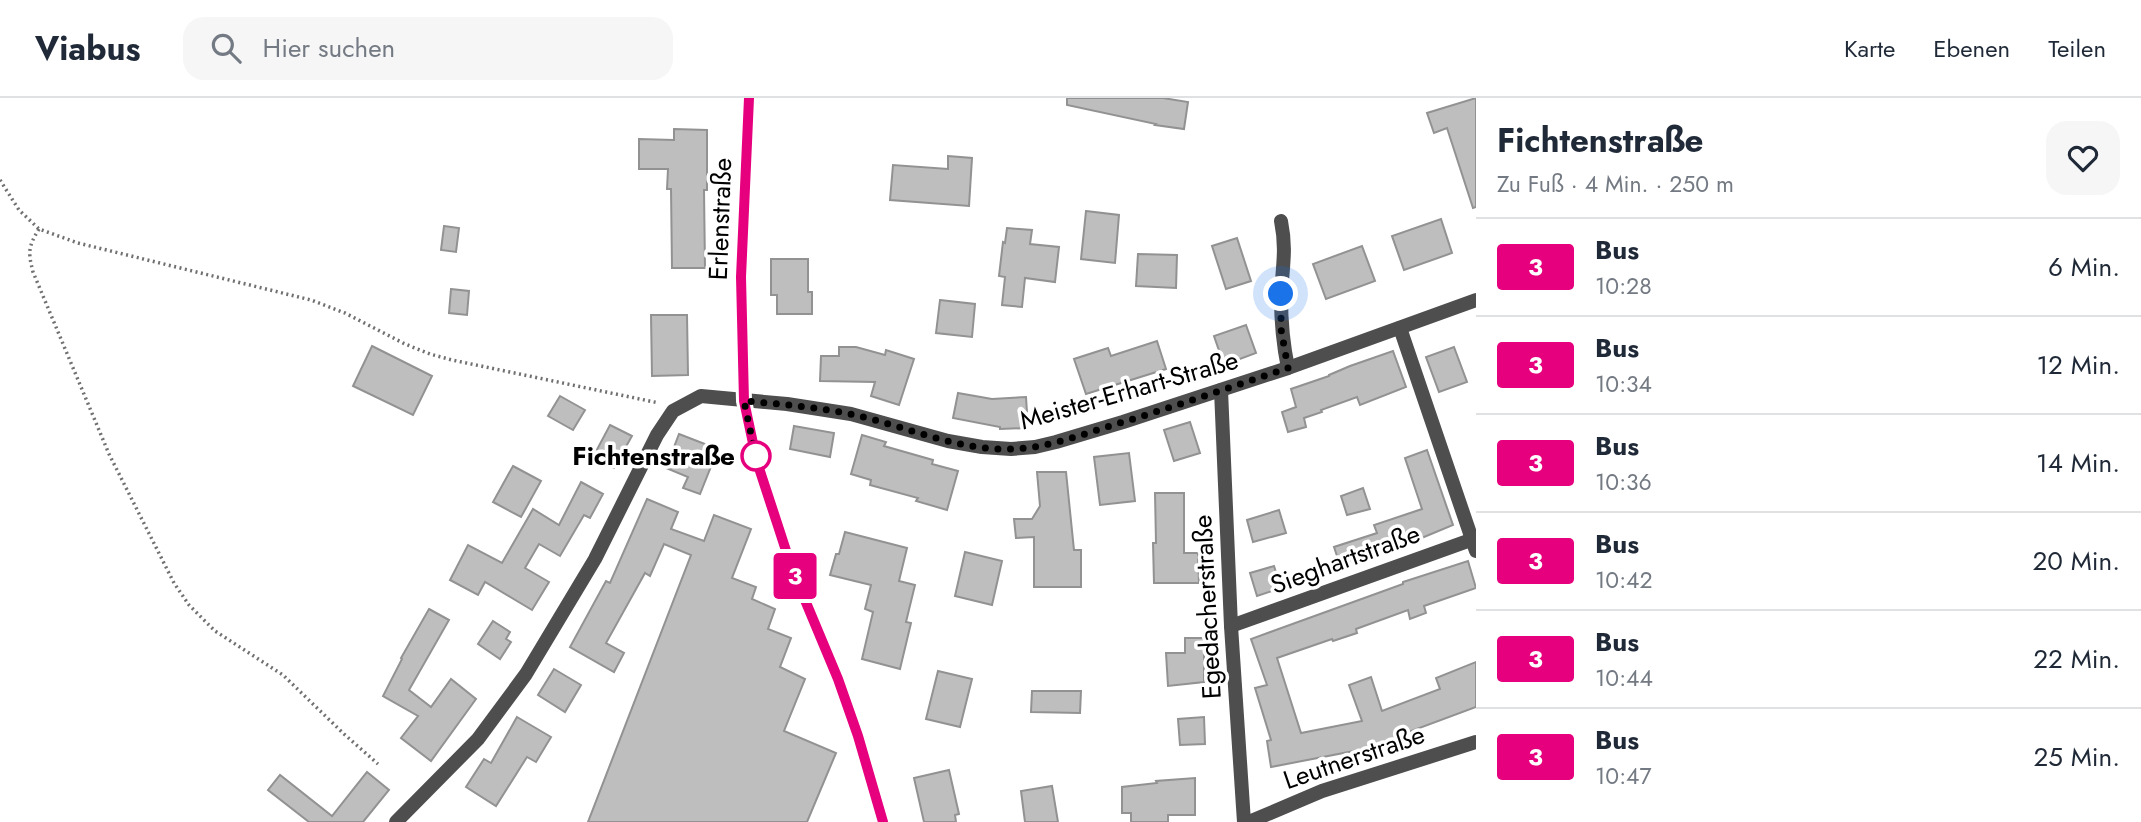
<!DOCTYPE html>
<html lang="de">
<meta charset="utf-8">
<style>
body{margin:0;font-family:Jost,sans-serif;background:#f6f6f7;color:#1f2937;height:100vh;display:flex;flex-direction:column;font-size:26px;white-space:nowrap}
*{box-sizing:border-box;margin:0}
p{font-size:23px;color:#747a83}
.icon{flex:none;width:38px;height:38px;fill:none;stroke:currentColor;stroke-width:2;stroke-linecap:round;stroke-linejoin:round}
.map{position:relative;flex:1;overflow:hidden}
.details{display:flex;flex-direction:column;background:#fff;width:665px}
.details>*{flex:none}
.badge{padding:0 14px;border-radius:5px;font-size:24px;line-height:46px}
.you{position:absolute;width:35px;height:35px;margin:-18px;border:5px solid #fff;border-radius:50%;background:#1a73e8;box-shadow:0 0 0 10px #1a73e833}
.map>.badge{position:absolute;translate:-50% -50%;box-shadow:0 0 0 4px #fff}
.round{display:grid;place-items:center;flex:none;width:74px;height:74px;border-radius:21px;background:#f6f6f7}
.headline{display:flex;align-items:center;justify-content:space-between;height:119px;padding:0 21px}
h1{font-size:33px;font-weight:700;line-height:52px}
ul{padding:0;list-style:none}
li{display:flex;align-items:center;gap:21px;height:98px;padding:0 21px;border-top:2px solid #e0e1e3}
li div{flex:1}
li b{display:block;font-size:26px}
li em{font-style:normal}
li .badge{min-width:77px;font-weight:700;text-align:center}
header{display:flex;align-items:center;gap:42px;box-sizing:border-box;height:98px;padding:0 35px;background:#fff;border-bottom:2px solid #e0e1e3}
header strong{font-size:33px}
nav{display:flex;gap:38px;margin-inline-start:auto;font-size:24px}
.search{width:490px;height:63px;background:#f6f6f7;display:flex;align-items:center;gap:18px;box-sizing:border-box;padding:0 24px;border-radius:21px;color:#747a83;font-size:26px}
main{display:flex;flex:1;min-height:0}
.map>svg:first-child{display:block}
</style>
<header>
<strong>Viabus</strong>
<div class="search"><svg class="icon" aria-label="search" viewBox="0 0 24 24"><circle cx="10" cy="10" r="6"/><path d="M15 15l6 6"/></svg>Hier suchen</div>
<nav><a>Karte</a><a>Ebenen</a><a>Teilen</a></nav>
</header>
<main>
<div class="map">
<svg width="1476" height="724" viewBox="0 0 1476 724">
<rect width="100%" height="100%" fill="#fff"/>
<!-- building -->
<g fill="#bebebe" stroke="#929292" stroke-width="2">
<path d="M1067,0H1163L1188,4L1184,31L1155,27L1156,26L1067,7Z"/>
<path d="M1476,0V109L1473,110L1447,30L1434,35L1427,15Z"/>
<path d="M674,31L707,32V92H704L705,170H672L671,91H667L668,71H639V41L674,42Z"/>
<path d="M948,58L972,60L969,108L890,102L893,67L948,71Z"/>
<path d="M1086,113L1119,117L1115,165L1081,161Z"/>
<path d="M1441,121L1452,155L1404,172L1392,138Z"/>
<path d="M444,128L459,130L456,154L441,152Z"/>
<path d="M1007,130L1032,132L1030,146L1059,149L1055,184L1025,180L1022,209L1002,207L1005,179L999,178L1003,144L1005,145Z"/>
<path d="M1237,140L1251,183L1226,191L1212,148Z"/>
<path d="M1362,148L1375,183L1326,201L1313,166Z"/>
<path d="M1138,156L1177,157L1176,190L1136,188Z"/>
<path d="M771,161H808V194H812V216H777V197H771Z"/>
<path d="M451,191L469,193L467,217L449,215Z"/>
<path d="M940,202L975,206L972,239L936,235Z"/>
<path d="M651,217H687L688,277L652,278Z"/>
<path d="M1246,227L1256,255L1224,267L1214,238Z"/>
<path d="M1157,243L1166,271L1086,296L1074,261L1108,250L1111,258Z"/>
<path d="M372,248L432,278L413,317L353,288Z"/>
<path d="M839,249H856L885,257L886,252L914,261L899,307L871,298L875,284L820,283L821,258H839Z"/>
<path d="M1454,249L1467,284L1439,294L1426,259Z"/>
<path d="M1393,253L1406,289L1360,307L1357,299L1321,312L1322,314L1304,320L1306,329L1288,334L1282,314L1296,309L1291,291L1329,278V277L1350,268Z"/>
<path d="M958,295L992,301L1026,299L1028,330L1000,331V329L953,320Z"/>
<path d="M560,298L585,312L573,332L548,318Z"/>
<path d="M1190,324L1200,355L1174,363L1164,332Z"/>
<path d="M610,327L632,338L614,370L593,359Z"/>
<path d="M794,328L834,335L830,359L790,351Z"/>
<path d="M679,336L718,351L700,396L683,390L688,379L666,370Z"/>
<path d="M862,337L886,344L884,348L933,362L932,366L958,373L947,412L916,403L918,400L870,387L871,382L851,376Z"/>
<path d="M1427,352L1453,427L1412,444L1340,467L1334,449L1377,435L1374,427L1422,411L1405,360Z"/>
<path d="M1129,355L1135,403L1100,407L1094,359Z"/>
<path d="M513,368L541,383L521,419L493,404Z"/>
<path d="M1037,374H1066L1074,452H1081V489H1034V439L1016,440L1014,421H1032L1040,408Z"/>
<path d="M581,384L603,396L590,420L584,417L560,458L539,446L525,470L549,484L532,512L485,484L478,497L450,482L468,447L502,465L533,411L559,427Z"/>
<path d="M1363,390L1370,411L1347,417L1341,398Z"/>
<path d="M1155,395H1184V455H1198L1199,485H1154L1153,445H1156Z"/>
<path d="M647,401L678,414L671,431L704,443L714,417L751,431L732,480L756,489L752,501L775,511L768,531L791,540L780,569L805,581L784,633L836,655L807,724H588L691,457L664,446L650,478L645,475L606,545L624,555L614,574L570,549L606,483L610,485Z"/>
<path d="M1279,412L1286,435L1253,444L1247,422Z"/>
<path d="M845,434L907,450L899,483L915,487L906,524L911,525L900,571L862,561L873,514L865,511L871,487L830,477L836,456H839Z"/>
<path d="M965,454L1002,463L992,507L955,498Z"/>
<path d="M1468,463L1476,490L1424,508L1426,515L1410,521L1408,512L1356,531L1357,535L1333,543L1332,541L1277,560L1301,635L1362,623L1349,587L1371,579L1382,613L1440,591L1436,580L1476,564V609L1395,639L1397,643L1376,651L1375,649L1271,669L1267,643L1271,642L1255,590L1267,587L1251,541L1403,486V484Z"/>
<path d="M1274,468L1281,490L1257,498L1250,475Z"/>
<path d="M429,511L449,522L409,592L431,609L451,581L476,601L431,663L401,640L418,618L383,598L402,561L401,560Z"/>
<path d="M493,523L510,534L506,541L511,544L500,561L478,546Z"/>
<path d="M1185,540H1204V584L1168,588L1166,555H1185Z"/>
<path d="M554,571L581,587L565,614L538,597Z"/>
<path d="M938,573L972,581L960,629L926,621Z"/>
<path d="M1032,593H1081L1080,615L1031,614Z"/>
<path d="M517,619L551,639L536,664L527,659L496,708L466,689L484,661L491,665Z"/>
<path d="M1204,619L1205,646L1180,647L1178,621Z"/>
<path d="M949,672L959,716L955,717L956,724H924L914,680Z"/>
<path d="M367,674L389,692L363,724H309L268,692L280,677L332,718Z"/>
<path d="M1195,680V717H1168V724H1131V715H1122V689L1157,685L1156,683Z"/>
<path d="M1052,688L1058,724H1025L1021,693Z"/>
</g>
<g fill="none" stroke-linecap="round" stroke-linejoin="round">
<!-- path -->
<g stroke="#707070" stroke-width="3.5" stroke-dasharray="2 3.5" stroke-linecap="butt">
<path d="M0,82L19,112L39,131L78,145L311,202L345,215L405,246L430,256L452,262L659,305"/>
<path d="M39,131C28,149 28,154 33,174L109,356L174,485L189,507L215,533L283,577L344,636L378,666"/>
</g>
<!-- street -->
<g stroke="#4e4e4e" stroke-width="14">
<path d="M749,0L741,179L744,303L757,364L792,471L838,581L858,638L883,724"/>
<path d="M1281,123C1287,153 1282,170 1281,199C1281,224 1283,246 1288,270"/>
<path d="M1400,230L1476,453"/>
<path d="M1221,292L1231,528L1244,724"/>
<path d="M1231,528L1476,440"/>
<path d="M396,724L478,641L526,576L595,461L657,337L673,313L701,298L787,306L851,316L948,343L982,349L1011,351L1035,349L1056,344L1123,324L1288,270L1476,202"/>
<path d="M1249,724L1322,693L1476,644"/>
</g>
</g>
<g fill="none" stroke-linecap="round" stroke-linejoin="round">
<defs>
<path id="line" d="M749,0L741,179L744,303L757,364L778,428L792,471L838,581L858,638L883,724"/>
</defs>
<!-- line casing -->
<use href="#line" stroke="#fff" stroke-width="16"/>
<!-- line -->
<use href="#line" stroke="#e6007e" stroke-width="10"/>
<!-- walk -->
<path stroke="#000" stroke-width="7" stroke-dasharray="0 12.6" d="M756,358L757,364L744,303C780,306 815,309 850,316C904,327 956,353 1012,351C1046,350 1078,338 1110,328C1170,310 1229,290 1288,270L1281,231V196"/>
</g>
<!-- markers -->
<circle fill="#fff" stroke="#e6007e" stroke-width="3.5" cx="756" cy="358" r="14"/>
<g text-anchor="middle" stroke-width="7" stroke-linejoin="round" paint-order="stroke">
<!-- street labels -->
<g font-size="26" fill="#000" stroke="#fff">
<text transform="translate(720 121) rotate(-88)" y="9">Erlenstraße</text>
<text transform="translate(1129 292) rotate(-16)" y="9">Meister-Erhart-Straße</text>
<text transform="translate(1345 461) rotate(-20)" y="9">Sieghartstraße</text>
<text transform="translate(1207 509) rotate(-93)" y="9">Egedacherstraße</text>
<text transform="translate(1354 659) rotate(-19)" y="9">Leutnerstraße</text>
</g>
<!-- stop labels -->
<g font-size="26" font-weight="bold" fill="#000" stroke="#fff" text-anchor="end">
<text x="735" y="367">Fichtenstraße</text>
</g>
</g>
</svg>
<div class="you" style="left:1281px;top:196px"></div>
<b class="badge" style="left:795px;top:478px;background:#e6007e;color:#fff">3</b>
</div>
<section class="details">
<div class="headline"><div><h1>Fichtenstraße</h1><p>Zu Fuß · 4 Min. · 250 m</p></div><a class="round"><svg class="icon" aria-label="heart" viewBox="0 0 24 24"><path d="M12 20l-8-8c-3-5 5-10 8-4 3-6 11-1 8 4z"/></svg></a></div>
<ul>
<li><span class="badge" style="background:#e6007e;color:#fff">3</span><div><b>Bus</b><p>10:28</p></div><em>6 Min.</em></li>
<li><span class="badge" style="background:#e6007e;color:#fff">3</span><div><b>Bus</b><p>10:34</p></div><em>12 Min.</em></li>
<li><span class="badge" style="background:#e6007e;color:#fff">3</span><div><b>Bus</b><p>10:36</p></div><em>14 Min.</em></li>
<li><span class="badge" style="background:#e6007e;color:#fff">3</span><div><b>Bus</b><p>10:42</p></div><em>20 Min.</em></li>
<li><span class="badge" style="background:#e6007e;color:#fff">3</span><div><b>Bus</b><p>10:44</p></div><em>22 Min.</em></li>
<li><span class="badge" style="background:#e6007e;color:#fff">3</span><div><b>Bus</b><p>10:47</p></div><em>25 Min.</em></li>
</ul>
</section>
</main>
